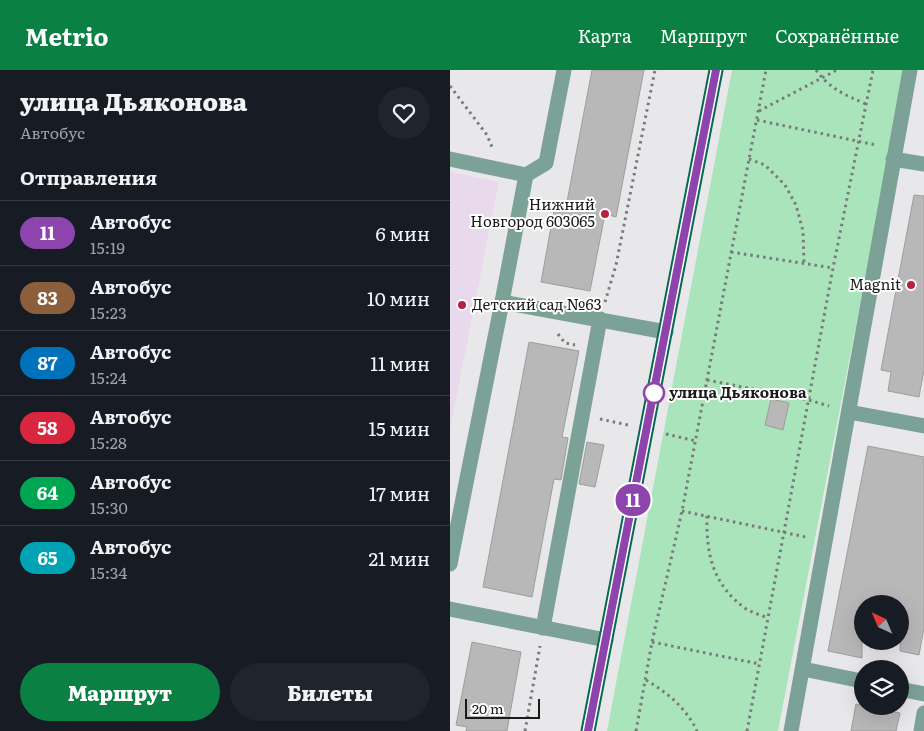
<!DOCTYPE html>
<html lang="ru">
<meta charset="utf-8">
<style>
body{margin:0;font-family:Literata,serif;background:#20242c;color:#f1f3f6;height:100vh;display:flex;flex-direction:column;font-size:19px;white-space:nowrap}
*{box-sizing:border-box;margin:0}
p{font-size:16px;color:#9ea1a6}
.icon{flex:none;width:28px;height:28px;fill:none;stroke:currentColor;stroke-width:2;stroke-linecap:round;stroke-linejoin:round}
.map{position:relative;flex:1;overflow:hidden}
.sheet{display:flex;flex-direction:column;background:#171b24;width:450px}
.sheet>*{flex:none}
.badge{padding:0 10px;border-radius:16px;font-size:18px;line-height:32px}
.needle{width:32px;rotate:316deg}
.tools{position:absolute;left:404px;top:525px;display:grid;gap:10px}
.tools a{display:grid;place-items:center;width:55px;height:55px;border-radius:50%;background:#171b24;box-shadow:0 5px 20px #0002;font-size:25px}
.scale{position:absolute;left:15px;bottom:12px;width:75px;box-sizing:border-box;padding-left:5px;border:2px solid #1a1a1b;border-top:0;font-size:14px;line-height:18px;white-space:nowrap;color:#1a1a1b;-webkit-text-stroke:4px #fff;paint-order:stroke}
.map>.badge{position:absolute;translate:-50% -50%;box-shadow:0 0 0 2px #fff}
h2{padding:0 20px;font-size:19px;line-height:45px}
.round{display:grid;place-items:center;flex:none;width:52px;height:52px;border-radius:26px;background:#20242c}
.summary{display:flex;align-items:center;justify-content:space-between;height:85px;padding:0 20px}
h1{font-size:24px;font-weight:800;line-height:38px}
.action{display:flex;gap:10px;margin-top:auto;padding:10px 20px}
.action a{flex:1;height:58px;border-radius:30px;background:#0b8043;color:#fff;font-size:20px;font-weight:800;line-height:58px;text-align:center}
.action a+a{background:#20242c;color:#f1f3f6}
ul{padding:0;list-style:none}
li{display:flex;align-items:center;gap:15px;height:65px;padding:0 20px;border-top:1px solid #363941}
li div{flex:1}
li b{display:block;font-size:19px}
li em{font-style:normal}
li .badge{min-width:55px;font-weight:700;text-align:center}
header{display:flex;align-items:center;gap:30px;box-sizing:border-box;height:70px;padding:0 25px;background:#0b8043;color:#fff}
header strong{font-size:24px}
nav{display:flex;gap:28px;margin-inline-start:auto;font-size:18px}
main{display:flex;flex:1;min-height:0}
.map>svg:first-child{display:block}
</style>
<header>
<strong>Metrio</strong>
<nav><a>Карта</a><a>Маршрут</a><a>Сохранённые</a></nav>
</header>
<main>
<section class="sheet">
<div class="summary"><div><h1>улица Дьяконова</h1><p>Автобус</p></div><a class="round"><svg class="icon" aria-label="heart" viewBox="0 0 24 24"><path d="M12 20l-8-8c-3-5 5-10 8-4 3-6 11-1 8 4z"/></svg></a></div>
<h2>Отправления</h2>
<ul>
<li><span class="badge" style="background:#8e44ad;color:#fff">11</span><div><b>Автобус</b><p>15:19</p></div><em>6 мин</em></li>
<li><span class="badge" style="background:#8b5e3c;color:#fff">83</span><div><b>Автобус</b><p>15:23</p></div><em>10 мин</em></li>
<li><span class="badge" style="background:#0072bc;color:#fff">87</span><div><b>Автобус</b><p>15:24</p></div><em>11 мин</em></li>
<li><span class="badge" style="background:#d7263d;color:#fff">58</span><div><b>Автобус</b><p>15:28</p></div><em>15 мин</em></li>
<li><span class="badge" style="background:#00a651;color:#fff">64</span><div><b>Автобус</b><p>15:30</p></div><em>17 мин</em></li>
<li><span class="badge" style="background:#00a3b4;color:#fff">65</span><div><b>Автобус</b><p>15:34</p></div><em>21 мин</em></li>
</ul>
<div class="action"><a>Маршрут</a><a>Билеты</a></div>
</section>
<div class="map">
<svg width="474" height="661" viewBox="0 0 474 661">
<rect width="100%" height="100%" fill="#e8e8ea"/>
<!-- education -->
<path fill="#e8d9ec" d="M0,102L49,112L0,359Z"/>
<!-- green -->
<path fill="#aae4bb" d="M282,0H455L328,661H157Z"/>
<!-- building -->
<g fill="#b9b8b9" stroke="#9e9d9e">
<path d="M142,0H194L166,147L155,144L140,221L91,212L105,135L116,137Z"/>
<path d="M464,125L474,126V300L469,327L438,321L441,302L431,300Z"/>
<path d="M79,272L129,281L112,367L118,368L111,410L104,409L82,527L33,517Z"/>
<path d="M321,329L339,333L333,360L315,355Z"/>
<path d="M137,372L154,375L145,417L129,414Z"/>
<path d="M418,376L474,387V558L469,585L450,581V534H412V588L378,581Z"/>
<path d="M22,572L71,582L57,661H16L17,657L6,655Z"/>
<path d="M406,634L450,643L446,661H401Z"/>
</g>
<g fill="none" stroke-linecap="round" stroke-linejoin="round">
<!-- path -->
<g stroke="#7a7a7b" stroke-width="3" stroke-dasharray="2.5 4" stroke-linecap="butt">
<path d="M366,0C380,19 395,25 416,34"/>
<path d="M0,16L37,65L42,77"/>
<path d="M309,41L387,0"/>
<path d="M307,50L426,75"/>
<path d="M299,89L315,95L335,115L346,135L353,161L354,193"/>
<path d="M281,182L383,198"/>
<path d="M155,232L166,195L205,0"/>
<path d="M108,264L115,273L125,275"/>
<path d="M257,310L359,330L379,336"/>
<path d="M150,349L178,355"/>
<path d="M216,364L246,371"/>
<path d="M232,441L356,467"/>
<path d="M257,446C256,485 263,515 296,539C303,543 311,545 318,548"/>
<path d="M202,572L310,594"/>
<path d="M196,610C218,623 236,638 247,661"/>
<path d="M75,661L90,576"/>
<path d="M186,661L202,572L232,441L316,0"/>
<path d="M297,661L383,198L423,0"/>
</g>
<!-- minor -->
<g stroke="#7ca297" stroke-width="15">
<path d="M0,89L76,105"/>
<path d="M443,89L474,94"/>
<path d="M52,232L76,105L96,93L114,0"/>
<path d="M399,342L474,356"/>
<path d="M0,494L52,232L216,262"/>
<path d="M0,539L156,570"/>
<path d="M93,558L150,249"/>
<path d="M353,599L412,611"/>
<path d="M450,619L474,624"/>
<path d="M341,661L460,0"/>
<path d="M471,661L474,643"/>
</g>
<!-- major -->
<path stroke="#096755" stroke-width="15" d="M138,661L266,0"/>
</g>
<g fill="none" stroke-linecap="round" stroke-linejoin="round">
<defs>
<path id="line" d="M138,661L266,0"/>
</defs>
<!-- line casing -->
<use href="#line" stroke="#fff" stroke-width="11"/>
<!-- line -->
<use href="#line" stroke="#8e44ad" stroke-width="8"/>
</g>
<!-- markers -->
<g fill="#b52343" stroke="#fff" stroke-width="2">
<circle cx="155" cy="144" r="5"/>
<circle cx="461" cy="215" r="5"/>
<circle cx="12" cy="235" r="5"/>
</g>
<circle fill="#fff" stroke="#8e44ad" stroke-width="2.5" cx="204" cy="323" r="10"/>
<g text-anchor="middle" stroke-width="4" stroke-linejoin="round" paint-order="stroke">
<!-- poi labels -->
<g font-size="15" fill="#1a1a1b" stroke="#fff" text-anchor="end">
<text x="145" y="140">Нижний<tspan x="145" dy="17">Новгород 603065</tspan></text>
<text x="451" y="220">Magnit</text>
<text x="22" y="240" text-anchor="start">Детский сад №63</text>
</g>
<!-- stop labels -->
<g font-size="15" font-weight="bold" fill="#1a1a1b" stroke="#fff" text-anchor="start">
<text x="219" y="328">улица Дьяконова</text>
</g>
</g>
</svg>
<div class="tools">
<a><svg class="needle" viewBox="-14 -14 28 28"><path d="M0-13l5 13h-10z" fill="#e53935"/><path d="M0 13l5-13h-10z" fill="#9ea1a6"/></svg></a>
<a><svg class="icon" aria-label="layers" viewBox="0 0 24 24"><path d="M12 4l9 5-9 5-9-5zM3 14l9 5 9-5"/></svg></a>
</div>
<div class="scale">20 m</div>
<b class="badge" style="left:183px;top:430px;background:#8e44ad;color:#fff">11</b>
</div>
</main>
